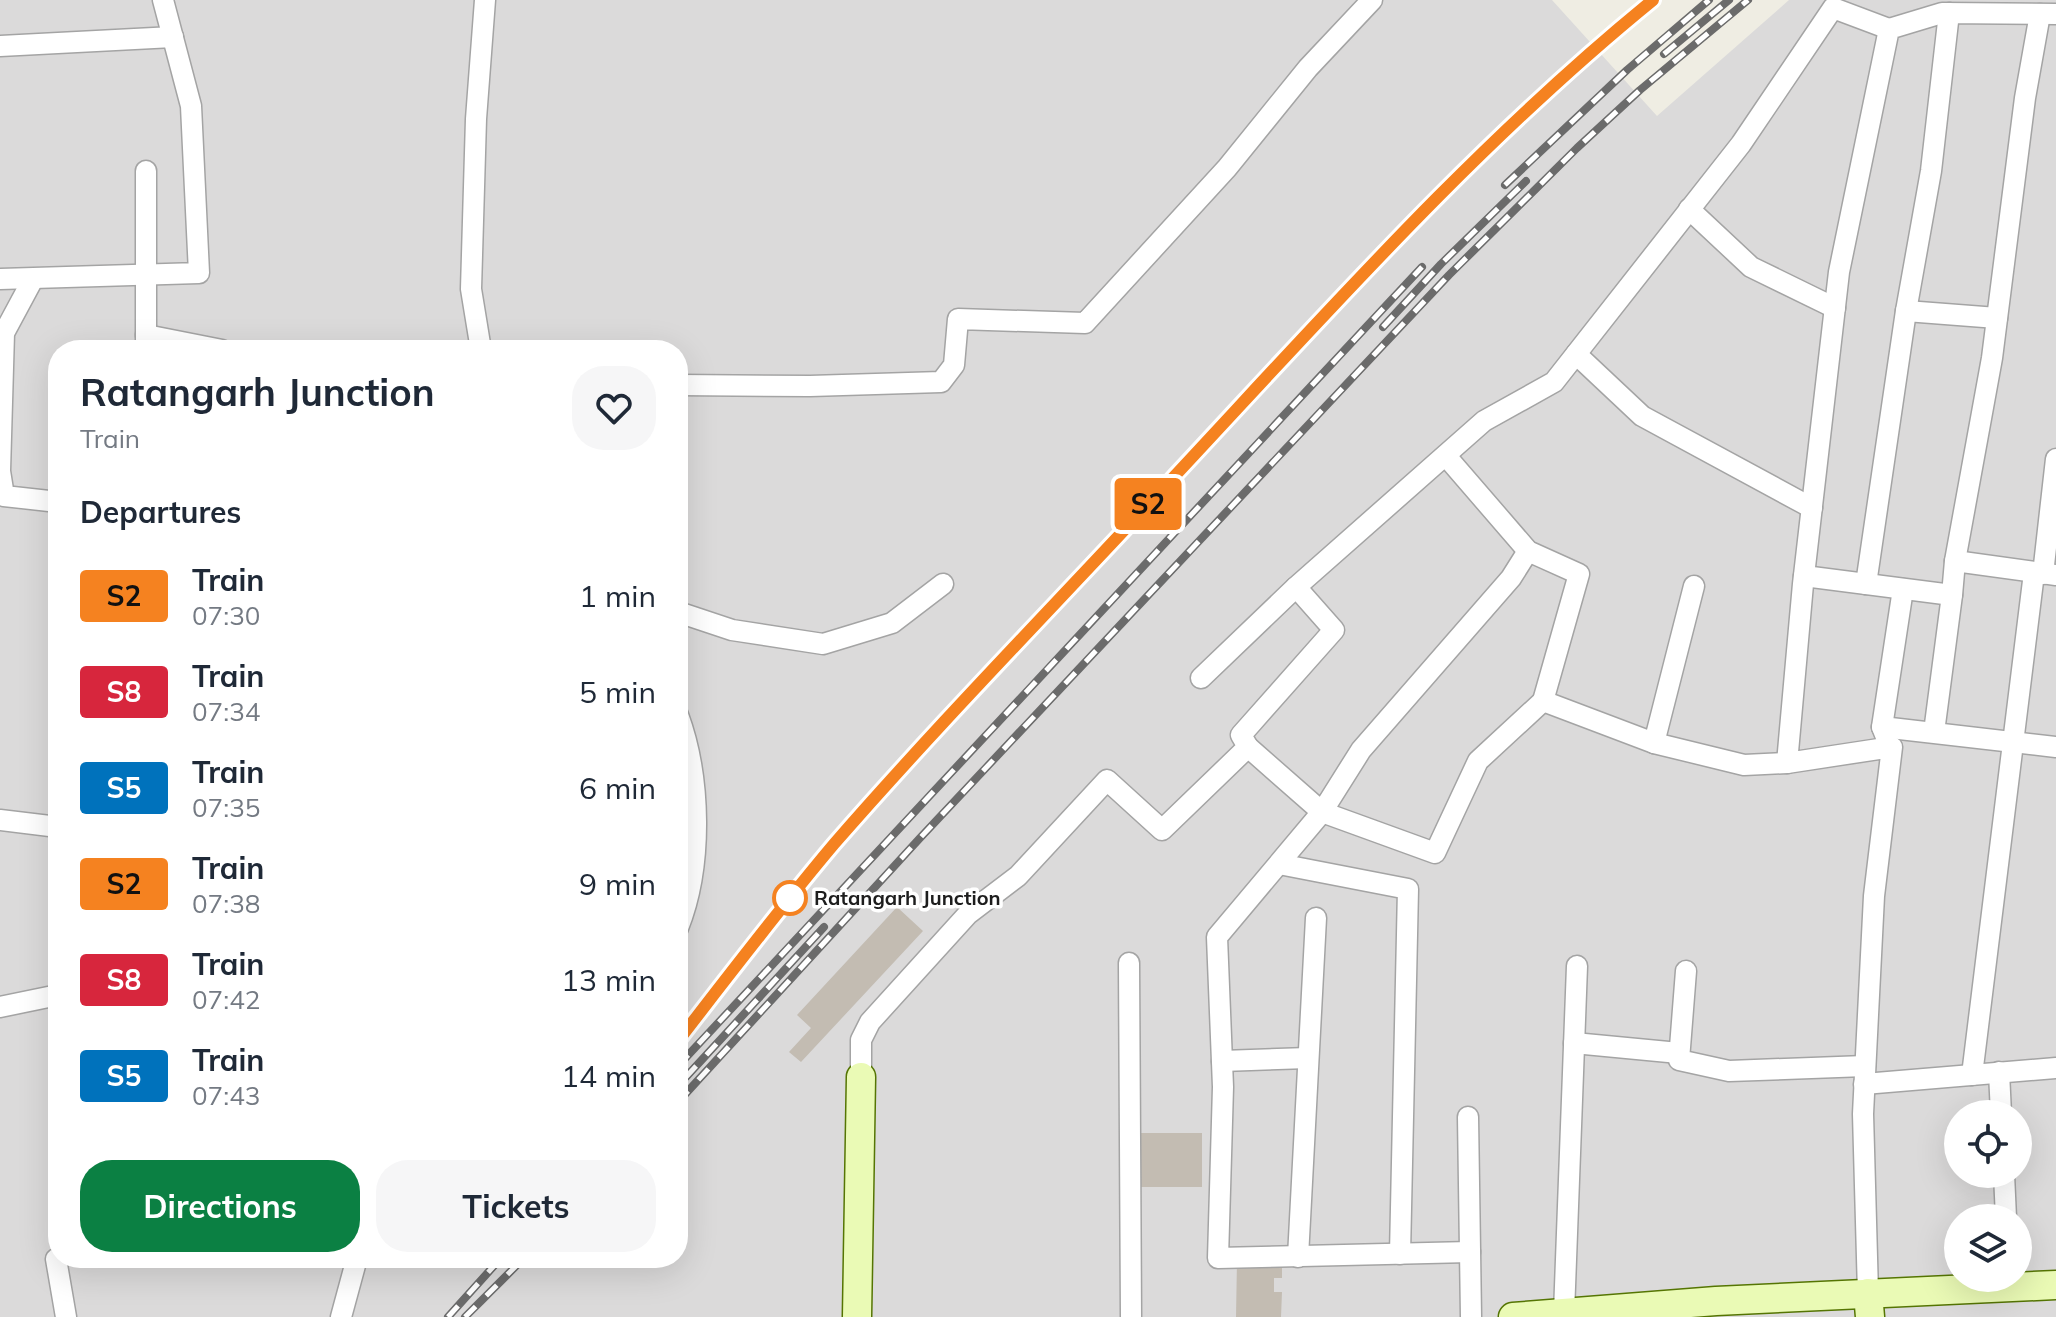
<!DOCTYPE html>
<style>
body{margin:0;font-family:Mulish,sans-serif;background:#f6f6f7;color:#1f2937;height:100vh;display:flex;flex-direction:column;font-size:30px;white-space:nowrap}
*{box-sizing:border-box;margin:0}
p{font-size:26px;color:#747a83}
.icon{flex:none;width:44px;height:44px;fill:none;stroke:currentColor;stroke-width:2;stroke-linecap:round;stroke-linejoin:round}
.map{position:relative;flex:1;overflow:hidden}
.sheet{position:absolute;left:48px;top:340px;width:640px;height:928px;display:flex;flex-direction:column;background:#fff;border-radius:32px;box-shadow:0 8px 32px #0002}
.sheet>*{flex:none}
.badge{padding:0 16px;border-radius:6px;font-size:28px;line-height:52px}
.buttons{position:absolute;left:1944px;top:1100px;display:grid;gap:16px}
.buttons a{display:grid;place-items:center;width:88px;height:88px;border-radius:50%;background:#fff;box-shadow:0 8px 32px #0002;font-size:40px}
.map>.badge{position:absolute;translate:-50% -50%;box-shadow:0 0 0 4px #fff}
h2{padding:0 32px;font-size:30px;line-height:72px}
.round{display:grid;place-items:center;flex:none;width:84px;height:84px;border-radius:32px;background:#f6f6f7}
.head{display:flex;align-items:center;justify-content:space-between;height:136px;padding:0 32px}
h1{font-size:38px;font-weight:700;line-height:60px}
.cta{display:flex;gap:16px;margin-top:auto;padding:16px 32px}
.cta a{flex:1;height:92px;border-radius:32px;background:#0b8043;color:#fff;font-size:32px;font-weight:700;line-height:92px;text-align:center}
.cta a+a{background:#f6f6f7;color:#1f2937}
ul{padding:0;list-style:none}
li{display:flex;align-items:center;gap:24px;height:96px;padding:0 32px}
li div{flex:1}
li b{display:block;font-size:30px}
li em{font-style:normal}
li .badge{min-width:88px;font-weight:700;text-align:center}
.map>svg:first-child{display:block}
</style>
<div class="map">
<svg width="2056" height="1317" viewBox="0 0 2056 1317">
<rect width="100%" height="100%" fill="#efede3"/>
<!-- residential -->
<path fill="#dbdada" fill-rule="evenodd" d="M0,0H1552L1657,116L1789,0H2056V1317H0ZM58,350H678V1258H58ZM1958,1114H2018V1174H1958ZM1958,1218H2018V1278H1958Z"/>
<!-- building -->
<g fill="#c3bcb2">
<path d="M897,907L923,931L801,1062L789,1052L811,1028L797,1015Z"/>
<rect x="1131" y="1133" width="71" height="54"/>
<path d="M1237,1260H1282V1278H1274V1292H1282L1281,1317H1236Z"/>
</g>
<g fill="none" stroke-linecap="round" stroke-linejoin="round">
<defs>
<g id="street">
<path d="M0,46L173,37"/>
<path d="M146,171V350"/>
<path d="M1689,209L1751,267L1835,308"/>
<path d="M0,279L199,273L191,106L163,0"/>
<path d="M33,279L4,333L0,471L4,496L58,502"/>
<path d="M1906,311L1997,318"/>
<path d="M146,335L222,350"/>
<path d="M481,350L471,289L476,119L485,0"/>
<path d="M1576,354L1642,416L1812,508"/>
<path d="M678,385L810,386L941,382L954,365L958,319L1085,323L1227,168L1308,68L1372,0"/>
<path d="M1446,456L1528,551L1579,574L1543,701L1654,743L1744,765L1787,763"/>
<path d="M1528,551L1511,578L1361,750L1322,812L1435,853L1478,761L1543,701"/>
<path d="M1955,561L1992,358L2025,98L2040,14"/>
<path d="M2043,574L2056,459"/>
<path d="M1804,576L1952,595L1955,561L2056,575"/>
<path d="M1866,584L1906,311L1931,171L1949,13"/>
<path d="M678,612L732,630L823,644L892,623L943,584"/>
<path d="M1201,678L1296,587L1484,421L1554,382L1741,144L1833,8L1889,29"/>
<path d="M678,715C701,777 703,866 678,928"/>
<path d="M1882,727L2056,747"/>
<path d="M1934,732L1952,595"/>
<path d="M1886,737L1882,727L1903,589"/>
<path d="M1654,743L1694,586"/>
<path d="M1248,747L1322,812L1217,937L1223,1087L1218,1258L1470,1252"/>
<path d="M0,820L58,827"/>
<path d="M1279,864L1408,889L1400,1254"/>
<path d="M1129,963L1131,1317"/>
<path d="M1686,971L1679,1060L1729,1071L1865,1066"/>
<path d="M0,1007L58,995"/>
<path d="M1574,1043L1679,1053"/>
<path d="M1222,1061L1308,1058"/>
<path d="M1999,1072L2001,1114"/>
<path d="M1972,1075L2034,573"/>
<path d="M861,1077V1040L870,1022L968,914L1018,876L1107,780L1162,830L1248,747L1241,735L1334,630L1296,587"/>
<path d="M1864,1084L2056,1068"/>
<path d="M1468,1117L1471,1317"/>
<path d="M2004,1174L2006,1218"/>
<path d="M1298,1257L1316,918"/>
<path d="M56,1259L66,1317"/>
<path d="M1868,1293L1863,1114L1874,896L1892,747L1787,763L1803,584L1839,272L1889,29L1942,13L2056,14"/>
<path d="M1564,1313L1577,966"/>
<path d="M341,1317L357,1258"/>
</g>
<g id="secondary">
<path d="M1868,1293L1870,1317"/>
<path d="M857,1317L861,1077"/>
<path d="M1513,1317L1716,1301L2056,1285"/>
</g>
</defs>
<!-- street casing -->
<use href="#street" stroke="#a4a4a4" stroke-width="23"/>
<!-- secondary casing -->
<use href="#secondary" stroke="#557503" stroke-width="31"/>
<!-- street -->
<use href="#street" stroke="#fff" stroke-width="20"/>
<!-- secondary -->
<use href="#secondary" stroke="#eafab5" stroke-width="28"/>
<defs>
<g id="rail">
<path d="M1664,54L1729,0"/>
<path d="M1505,185L1627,70L1709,0"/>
<path d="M1383,327L1441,264L1526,181"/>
<path d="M678,1041L773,919L877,796L1359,279L1532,105L1653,0"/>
<path d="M678,1066L1422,267"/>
<path d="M686,1077L824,927"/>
<path d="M678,1102L920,838L1449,275L1577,148L1640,90L1748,0"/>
<path d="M448,1317L501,1258"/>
<path d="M465,1317L524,1258"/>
</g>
</defs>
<!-- rail casing -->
<use href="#rail" stroke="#6b6b6b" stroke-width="8"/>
<!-- rail -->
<use href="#rail" stroke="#fff" stroke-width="5" stroke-dasharray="15" stroke-linecap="butt"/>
</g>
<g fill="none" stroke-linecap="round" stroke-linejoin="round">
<defs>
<path id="line" d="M678,1041C729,975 780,908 834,844C942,720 1058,602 1170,481C1325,315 1476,144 1653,0"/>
</defs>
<!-- line casing -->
<use href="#line" stroke="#fff" stroke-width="18"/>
<!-- line -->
<use href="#line" stroke="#f58220" stroke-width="12"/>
</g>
<!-- markers -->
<circle fill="#fff" stroke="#f58220" stroke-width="4" cx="790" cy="898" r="16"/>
<g text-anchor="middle" stroke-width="7" stroke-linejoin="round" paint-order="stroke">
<!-- stop labels -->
<g font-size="20" font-weight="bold" fill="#1d1d1d" stroke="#fff" text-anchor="start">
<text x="814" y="905">Ratangarh Junction</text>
</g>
</g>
</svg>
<div class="buttons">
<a><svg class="icon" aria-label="locate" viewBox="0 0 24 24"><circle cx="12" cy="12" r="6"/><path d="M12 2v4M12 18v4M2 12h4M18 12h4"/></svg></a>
<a><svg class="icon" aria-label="layers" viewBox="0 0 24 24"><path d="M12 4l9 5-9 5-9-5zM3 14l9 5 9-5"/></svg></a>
</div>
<b class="badge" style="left:1148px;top:504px;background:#f58220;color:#111">S2</b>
<section class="sheet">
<div class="head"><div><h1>Ratangarh Junction</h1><p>Train</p></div><a class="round"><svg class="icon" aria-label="heart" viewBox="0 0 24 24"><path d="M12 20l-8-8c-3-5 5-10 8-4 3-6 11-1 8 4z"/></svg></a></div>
<h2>Departures</h2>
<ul>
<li><span class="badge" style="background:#f58220;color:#111">S2</span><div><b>Train</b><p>07:30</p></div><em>1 min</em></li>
<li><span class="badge" style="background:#d7263d;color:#fff">S8</span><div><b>Train</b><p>07:34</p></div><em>5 min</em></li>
<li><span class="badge" style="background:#0072bc;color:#fff">S5</span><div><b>Train</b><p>07:35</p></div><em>6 min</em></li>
<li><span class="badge" style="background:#f58220;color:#111">S2</span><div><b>Train</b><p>07:38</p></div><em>9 min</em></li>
<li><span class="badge" style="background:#d7263d;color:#fff">S8</span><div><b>Train</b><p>07:42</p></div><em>13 min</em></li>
<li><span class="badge" style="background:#0072bc;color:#fff">S5</span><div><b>Train</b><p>07:43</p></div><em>14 min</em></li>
</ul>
<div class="cta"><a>Directions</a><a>Tickets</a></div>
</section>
</div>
